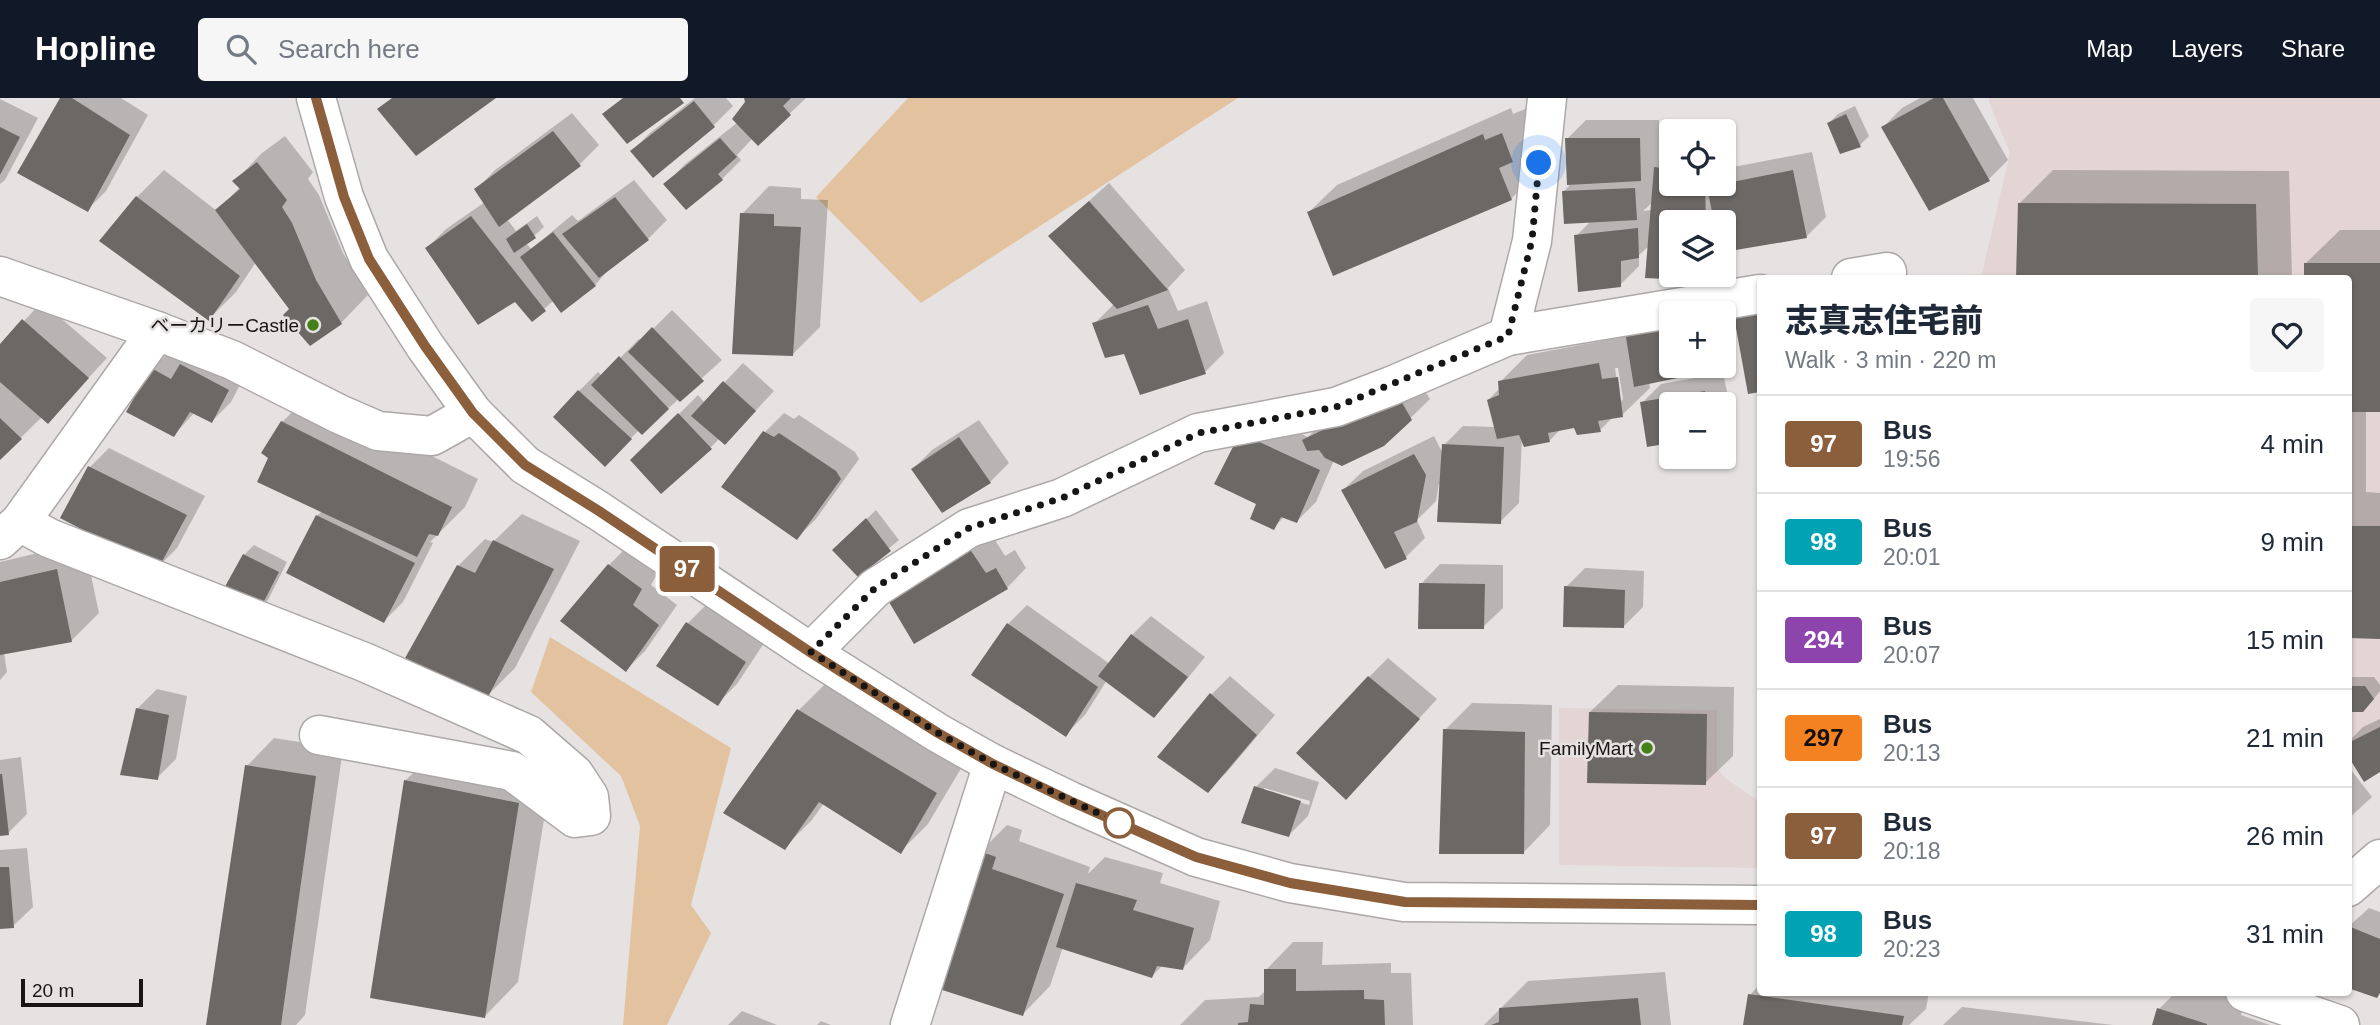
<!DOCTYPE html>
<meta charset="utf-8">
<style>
body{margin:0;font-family:Helvetica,"Noto Sans JP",sans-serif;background:#f6f6f7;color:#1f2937;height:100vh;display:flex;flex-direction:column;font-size:26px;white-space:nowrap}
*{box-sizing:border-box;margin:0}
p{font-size:23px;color:#747a83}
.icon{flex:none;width:38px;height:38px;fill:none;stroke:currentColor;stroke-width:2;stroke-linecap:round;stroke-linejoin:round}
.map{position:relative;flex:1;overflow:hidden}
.drawer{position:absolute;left:1757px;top:177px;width:595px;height:721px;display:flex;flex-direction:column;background:#fff;border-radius:7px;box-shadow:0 2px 5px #0004}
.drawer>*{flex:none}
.badge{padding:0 14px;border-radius:5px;font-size:24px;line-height:46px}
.fabs{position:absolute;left:1659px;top:21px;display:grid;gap:14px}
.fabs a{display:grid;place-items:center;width:77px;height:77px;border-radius:7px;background:#fff;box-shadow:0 2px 5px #0004;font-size:35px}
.scale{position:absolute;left:21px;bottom:18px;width:122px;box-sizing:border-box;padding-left:7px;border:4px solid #171615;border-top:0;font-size:19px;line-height:24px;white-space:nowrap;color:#171615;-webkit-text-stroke:5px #e6e2e2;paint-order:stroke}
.you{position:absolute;width:35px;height:35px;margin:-18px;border:5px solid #fff;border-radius:50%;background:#1a73e8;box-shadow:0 0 0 10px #1a73e833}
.map>.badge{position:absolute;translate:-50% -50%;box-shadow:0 0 0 4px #fff}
.round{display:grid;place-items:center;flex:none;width:74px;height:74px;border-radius:7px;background:#f6f6f7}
.head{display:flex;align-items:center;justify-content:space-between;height:119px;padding:0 28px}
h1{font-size:33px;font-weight:800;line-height:52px}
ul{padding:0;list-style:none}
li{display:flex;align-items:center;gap:21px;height:98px;padding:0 28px;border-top:2px solid #e0e1e3}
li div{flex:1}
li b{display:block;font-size:26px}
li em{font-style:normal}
li .badge{min-width:77px;font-weight:700;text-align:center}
header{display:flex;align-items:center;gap:42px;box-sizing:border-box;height:98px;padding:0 35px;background:#111827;color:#fff}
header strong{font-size:33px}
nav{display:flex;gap:38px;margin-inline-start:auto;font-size:24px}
.search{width:490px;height:63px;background:#f6f6f7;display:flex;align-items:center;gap:18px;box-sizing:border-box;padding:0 24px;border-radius:7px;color:#747a83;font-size:26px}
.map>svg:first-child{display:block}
</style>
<header>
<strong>Hopline</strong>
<div class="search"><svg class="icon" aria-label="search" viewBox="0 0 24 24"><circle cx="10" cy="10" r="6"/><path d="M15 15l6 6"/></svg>Search here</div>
<nav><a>Map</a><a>Layers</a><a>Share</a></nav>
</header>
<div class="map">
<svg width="2380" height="927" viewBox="0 0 2380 927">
<rect width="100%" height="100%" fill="#e6e2e2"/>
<!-- built -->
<g fill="#e2d5d4">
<path d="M1989,0H2380V632L2349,649L2348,180H1981L2010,55L1989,4Z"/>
<path d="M1559,610L1717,612V669L1725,680L1760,704V770L1559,767Z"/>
</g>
<!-- green -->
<g fill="#e3c39f">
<path d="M908,0H1238L921,205L816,99Z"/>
<path d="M550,539L731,650L691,807L711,835L667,927H623L640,728L621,678L531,594Z"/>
</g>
<!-- shadow -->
<g fill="#0003" fill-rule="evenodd">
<path d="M62,0H121L148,17L106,93L87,112Z"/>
<path d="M695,0H726L733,8L714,27L632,53L651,34Z"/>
<path d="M745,0H806L758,46L753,40L737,57L741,62L722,81L666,86L684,67L738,24L746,4Z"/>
<path d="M1920,0H1973L2008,62L1989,81L1883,29L1902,10Z"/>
<path d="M0,1L38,20L5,82L0,86Z"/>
<path d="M1855,8L1869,38L1860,47L1829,25L1838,16Z"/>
<path d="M1530,9L1538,73L1511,101L1309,114L1337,87L1511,10L1513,16Z"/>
<path d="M572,15L599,47L580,66L507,121L516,133L537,118L544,129L526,145L531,151L572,117L578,123L634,82L667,122L648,141L613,167L595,187L554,202L532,222L515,202L427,150L446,131L485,104L476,92L495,72Z"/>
<path d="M1586,22H1659V66L1671,54V86H1724V66V74L1728,70L1812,54L1826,119L1807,138L1724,152V124H1671V177H1692L1689,180L1646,179L1649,148L1639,157V168L1620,187L1576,138L1591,123L1564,93L1569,88L1567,41ZM1653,104L1652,112L1643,113Z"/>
<path d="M285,38L313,74L308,81L319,97L343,155L368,197L341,225L291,211L256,164L236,194L209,221L137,99L164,72L217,113L240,89L235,83L262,55Z"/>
<path d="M1724,40L1735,46L1724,65Z"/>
<path d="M2053,72L2289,73L2292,180H2018L2019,106Z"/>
<path d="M1109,85L1185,172L1168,190L1178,213L1207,203L1224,255L1205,274L1125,254L1094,226L1115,205L1050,138Z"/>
<path d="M769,88L801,90V101L828,102L820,229L792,257L742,116Z"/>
<path d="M2340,132H2380V312H2366V394L2380,395V539H2348V180H2306V165Z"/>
<path d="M1961,177L1974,180H1958Z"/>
<path d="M1760,200V292L1750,294Z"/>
<path d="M42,204L107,260L66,304L42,319L0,360V248Z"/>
<path d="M672,212L722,262L642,334L639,332L605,367L579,293L598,274L602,278L639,241L641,243Z"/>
<path d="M1671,215V268H1699L1691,276L1649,284L1650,290L1622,317L1613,319L1600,332L1575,328L1561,331L1550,342L1522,339L1519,405L1500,424L1439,386L1436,403L1417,422L1425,440L1406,459L1343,392L1363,373L1434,338L1443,356L1444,347L1463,328L1496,329L1488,302L1500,290V284L1527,257L1628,238ZM1615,270H1618L1623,301L1620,304Z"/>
<path d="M171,252L247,273L231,304L212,323L195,314L174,337L152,271Z"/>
<path d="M743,265L774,293L744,325L720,340L711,349L633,362L698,297L705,305Z"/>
<path d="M1723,275L1732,317L1724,325V306H1671V343L1648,347L1642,305L1661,286Z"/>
<path d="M1416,278L1430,301L1383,347L1334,362L1316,404L1297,423L1285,418L1273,430L1258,405L1216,386L1260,317L1308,339L1324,323Z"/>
<path d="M310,297L478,381L465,409L430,444L433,445L403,504L384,523L317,418L322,413L282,324Z"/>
<path d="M784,315L794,321L799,317L855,354L859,361L816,421L797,440L723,388L765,334Z"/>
<path d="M979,322L1009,365L990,384L943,413L913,371L932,352Z"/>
<path d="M109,350L205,398L177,450L158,469L90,369Z"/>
<path d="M876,412L899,442L858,476L844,443Z"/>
<path d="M522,416L580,443L515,570L488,597L458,468L485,441L493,444Z"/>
<path d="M987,429L1005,458L1015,452L1026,470L1007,490L910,478Z"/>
<path d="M84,444L99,515L72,542L4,555L7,574L0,582V464Z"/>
<path d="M254,447L287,464L268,502L259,511L244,457Z"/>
<path d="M628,448L660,471L651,487L677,507L645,553L626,572L609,467Z"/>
<path d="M1440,466L1503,467V510L1483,529L1421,486Z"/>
<path d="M1585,470L1644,473L1643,509L1624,528L1566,489Z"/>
<path d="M707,506L764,545L737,586L718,605L688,525Z"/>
<path d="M1027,507L1110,566L1132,537L1151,518L1205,559L1173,598L1154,617L1107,582L1085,617L1066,636L1008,526Z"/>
<path d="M1388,560L1437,601L1364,680L1369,579Z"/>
<path d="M1230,578L1275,617L1227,674L1207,693L1211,597Z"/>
<path d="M2348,579H2374L2380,587V593L2373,602L2348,612Z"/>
<path d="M826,585L963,667L928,726L900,754L824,705L812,722L784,750L725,715L799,612Z"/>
<path d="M1618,587L1734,589L1733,658L1705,685L1590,614Z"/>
<path d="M157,591L187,598L176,661L157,680L138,610Z"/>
<path d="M1472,605L1552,607L1550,727L1523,755L1445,632Z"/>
<path d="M2380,621V672L2348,655V644L2363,629Z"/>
<path d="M274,640L343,651L305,917L296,927H208L247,668Z"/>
<path d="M439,649L552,671L518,884L485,918L405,683Z"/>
<path d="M21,659L27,716L8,735L0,736V662Z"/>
<path d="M2348,668L2372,699L2348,721Z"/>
<path d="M1275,670L1319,684L1308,718L1289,737L1256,689ZM1264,690L1310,703L1309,707L1264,693Z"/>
<path d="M1007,727L1022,732L1019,743L1090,769L1088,776L1105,759L1163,775L1160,785L1220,803L1210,842L1183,870L1163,867L1152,878L1063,849L1050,888L1023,916L980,754Z"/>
<path d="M27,750L33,809L13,828L0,829V752Z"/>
<path d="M2369,810L2380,814V895L2348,829Z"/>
<path d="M1293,844H1323L1322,867L1391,865V875H1411L1413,927H1180L1205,902L1259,899L1266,892V872Z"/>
<path d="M1665,874L1671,927H1484L1528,883Z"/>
<path d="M1760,886V894H1929L1926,911L1909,927H1745L1750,897Z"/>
<path d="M2176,894H2218L2246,903L2241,917L2270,927H2154L2159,911Z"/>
<path d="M1962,909L2113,927H1943Z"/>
<path d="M742,913L777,927H728Z"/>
<path d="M821,923L831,927H817Z"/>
</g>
<!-- building -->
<g fill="#6b6866">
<path d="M60,0H72L130,37L88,114L17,75Z"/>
<path d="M392,0H496L416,58L377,11Z"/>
<path d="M623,0H680L684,5L627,46L602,16Z"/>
<path d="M744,0H791L783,8L791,17L758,48L732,21L745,4Z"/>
<path d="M1934,0H1943L1990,83L1929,113L1881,29Z"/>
<path d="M694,3L715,29L653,80L630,53Z"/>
<path d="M1846,16L1861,49L1840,56L1827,25Z"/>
<path d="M0,29L20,39L0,77Z"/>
<path d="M553,33L581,68L499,129L474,91Z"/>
<path d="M1502,35L1513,64L1499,70L1512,102L1333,178L1307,114L1483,36L1485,42Z"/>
<path d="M720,40L737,59L718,76L723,82L686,112L663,86Z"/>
<path d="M1565,40H1640L1641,83L1567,87Z"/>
<path d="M257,64L287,102L282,109L292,125L316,182L342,226L310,248L283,217L289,211L215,112L240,91L232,83Z"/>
<path d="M1654,69L1671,71V86H1705L1706,124H1671V177H1690L1689,182L1645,180Z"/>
<path d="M1793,72L1807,140L1724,154V124H1714L1707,89Z"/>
<path d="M1635,90L1637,122L1564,126L1562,93Z"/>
<path d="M136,98L240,178L209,223L99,143Z"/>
<path d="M615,99L649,142L599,180L562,136Z"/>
<path d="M1089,103L1168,192L1117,211L1048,138Z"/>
<path d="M2018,105L2256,106L2258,180H2016Z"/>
<path d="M740,115L774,116V128L801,129L793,258L732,256Z"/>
<path d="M471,118L546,213L532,224L515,204L478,227L425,150Z"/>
<path d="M527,126L536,140L514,155L506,141Z"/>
<path d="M1638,130L1639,160L1621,163V189L1578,194L1574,137Z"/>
<path d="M553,134L596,188L561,215L520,159Z"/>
<path d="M2304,165H2380V314H2348V180H2304Z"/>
<path d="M1148,207L1158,231L1188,221L1206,276L1140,297L1124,256L1105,260L1092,225Z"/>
<path d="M1760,215V294L1748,296L1734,219Z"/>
<path d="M1671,220V268H1690L1692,277L1634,289L1624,227Z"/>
<path d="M22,221L89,280L48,326L0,284V246Z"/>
<path d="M652,229L704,283L680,304L628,254Z"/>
<path d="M619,258L669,311L642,337L591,287Z"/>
<path d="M1599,265L1602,281L1618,279L1623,319L1598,323L1601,334L1577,337L1574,330L1548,335L1550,344L1524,349L1519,337L1497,341L1487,302L1499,297L1498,283Z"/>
<path d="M180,266L229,292L212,325L190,314L174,339L126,314L151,270L171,281Z"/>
<path d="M723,283L756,313L725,347L691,318Z"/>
<path d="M578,292L632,341L605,369L553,319Z"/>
<path d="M1705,293L1707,306H1671V345L1647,349L1640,304Z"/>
<path d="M1397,296L1412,322L1384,348L1342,368L1325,360L1319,352L1307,353L1302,342Z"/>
<path d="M678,315L712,351L661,396L630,362Z"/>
<path d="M0,320L22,341L0,362Z"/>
<path d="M281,323L452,409L438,438L429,436L417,459L257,384L268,360L261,355Z"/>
<path d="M763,333L774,339L779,335L836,373L841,381L797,442L721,389Z"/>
<path d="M1240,335L1320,372L1297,425L1281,419L1274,432L1250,421L1256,406L1214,386Z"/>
<path d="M959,339L991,385L942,415L911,371Z"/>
<path d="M1442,346L1504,349L1501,426L1437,424Z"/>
<path d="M1414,356L1426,377L1417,424L1394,434L1407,461L1385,471L1341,392Z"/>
<path d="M88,368L187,417L158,471L60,420Z"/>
<path d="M316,417L415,465L384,525L286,475Z"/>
<path d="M866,420L891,453L858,479L832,452Z"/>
<path d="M2348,428H2380V541L2348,540Z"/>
<path d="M493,442L554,471L488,599L404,562L457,467L475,475Z"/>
<path d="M967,447L986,475L996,470L1008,491L914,546L886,499Z"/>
<path d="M243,456L279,474L259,513L222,494Z"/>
<path d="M608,466L642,491L633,507L659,527L626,574L560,523Z"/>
<path d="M57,471L72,544L0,557V484Z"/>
<path d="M1419,485L1485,486L1484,531H1418Z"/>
<path d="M1564,488L1625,492L1624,530L1563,529Z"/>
<path d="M686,524L746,564L718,608L656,568Z"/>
<path d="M1007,525L1098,589L1066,639L971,577Z"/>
<path d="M1131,536L1188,579L1154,620L1098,578Z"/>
<path d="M1368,578L1420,621L1346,702L1296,655Z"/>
<path d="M2348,588H2365L2374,601L2363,614H2348Z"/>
<path d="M1210,595L1257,637L1208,695L1157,659Z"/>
<path d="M136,610L169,617L158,682L120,677Z"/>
<path d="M797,611L937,695L901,756L819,704L785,752L723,715Z"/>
<path d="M1589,614L1707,616L1706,687L1587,685Z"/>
<path d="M2380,629V674L2364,684L2348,658V645Z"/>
<path d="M1443,631L1525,634L1524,756H1439Z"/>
<path d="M245,667L316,678L281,927H206Z"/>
<path d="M0,676H2L9,737L0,738Z"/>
<path d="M404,682L519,705L485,920L370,900Z"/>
<path d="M1254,688L1301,703L1289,739L1241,725Z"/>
<path d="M979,753L996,759L992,771L1064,796L1023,918L933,889Z"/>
<path d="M0,769H9L14,830L0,831Z"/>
<path d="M1076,785L1137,802L1133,812L1194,830L1183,872L1157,868L1152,880L1056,849Z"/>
<path d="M2348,828L2380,841V895L2377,900L2348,890Z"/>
<path d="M1264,871H1296V893L1364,892V901L1384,902L1385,927H1238V925L1248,924L1250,906L1264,907Z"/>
<path d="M1748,896L1904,918L1902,927H1743Z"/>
<path d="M1638,900L1641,927H1491L1499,924V910Z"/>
<path d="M2157,910L2207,926V927H2152Z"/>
</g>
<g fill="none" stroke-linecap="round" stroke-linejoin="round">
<defs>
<g id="minor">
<path d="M1851,180L1887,174"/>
<path d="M1508,238L1532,143L1547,0"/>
<path d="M20,424L49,440L364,564L529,637L574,676L589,699L591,718L575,720L512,673L319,637"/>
<path d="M0,442L20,424L157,233"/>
<path d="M811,554L875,490L969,430L1062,400L1198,335L1336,309L1391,288L1508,238L1760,196"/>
<path d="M2348,789L2380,761"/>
<path d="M910,927L993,666"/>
</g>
<g id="major">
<path d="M316,0L344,99L369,161L425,248L473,315L525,367L599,413L813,556L938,635L993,666L1070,703L1196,759L1290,785L1404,804L1760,807"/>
<path d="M0,178L157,233L232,262L339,316L378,333L432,338L473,315"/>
<path d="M2245,894L2340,927"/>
</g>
</defs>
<!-- minor casing -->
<use href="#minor" stroke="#aca8a7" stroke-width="41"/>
<!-- major casing -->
<use href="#major" stroke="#aca8a7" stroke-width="41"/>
<!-- minor -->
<use href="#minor" stroke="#fff" stroke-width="38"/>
<!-- major -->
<use href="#major" stroke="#fff" stroke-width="38"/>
</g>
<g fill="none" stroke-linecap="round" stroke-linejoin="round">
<defs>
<path id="line" d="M316,0L344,99L369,161L425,248L473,315L525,367L599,413L813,556L938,635L993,666L1070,703L1196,759L1290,785L1405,804L1760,807"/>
</defs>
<!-- line casing -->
<use href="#line" stroke="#fff" stroke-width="16"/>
<!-- line -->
<use href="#line" stroke="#8b5e3c" stroke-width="10"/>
<!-- walk -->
<path stroke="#171615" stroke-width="7" stroke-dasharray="0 12.6" d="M1119,725L993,666L938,635L811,554L875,490L969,430L1062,400L1199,335L1336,309L1508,238L1532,142L1539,65"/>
</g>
<!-- markers -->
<g fill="#457f19" stroke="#e6e2e2" stroke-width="2.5">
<circle cx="313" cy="227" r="7"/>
<circle cx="1647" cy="650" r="7"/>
</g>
<circle fill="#fff" stroke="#8b5e3c" stroke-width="3.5" cx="1119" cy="725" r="14"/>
<g text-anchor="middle" stroke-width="5" stroke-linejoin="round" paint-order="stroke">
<!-- poi labels -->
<g font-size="19" fill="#171615" stroke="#e6e2e2" text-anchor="end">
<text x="299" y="234">ベーカリーCastle</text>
<text x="1633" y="657">FamilyMart</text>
</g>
</g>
</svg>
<div class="fabs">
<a><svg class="icon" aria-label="locate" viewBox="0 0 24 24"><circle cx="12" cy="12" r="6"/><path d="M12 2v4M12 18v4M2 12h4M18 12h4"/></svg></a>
<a><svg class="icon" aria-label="layers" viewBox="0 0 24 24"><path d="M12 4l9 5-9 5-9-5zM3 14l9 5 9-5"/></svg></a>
<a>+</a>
<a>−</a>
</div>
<div class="scale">20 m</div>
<div class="you" style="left:1539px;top:65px"></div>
<b class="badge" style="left:687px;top:471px;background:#8b5e3c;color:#fff">97</b>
<section class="drawer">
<div class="head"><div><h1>志真志住宅前</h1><p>Walk · 3 min · 220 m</p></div><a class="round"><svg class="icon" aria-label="heart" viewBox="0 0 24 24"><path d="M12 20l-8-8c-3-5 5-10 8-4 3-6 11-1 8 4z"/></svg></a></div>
<ul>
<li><span class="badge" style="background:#8b5e3c;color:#fff">97</span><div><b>Bus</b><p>19:56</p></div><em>4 min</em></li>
<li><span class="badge" style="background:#00a3b4;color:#fff">98</span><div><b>Bus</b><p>20:01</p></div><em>9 min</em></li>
<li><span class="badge" style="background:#8e44ad;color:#fff">294</span><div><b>Bus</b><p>20:07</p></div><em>15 min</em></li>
<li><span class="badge" style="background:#f58220;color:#111">297</span><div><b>Bus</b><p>20:13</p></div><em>21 min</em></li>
<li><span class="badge" style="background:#8b5e3c;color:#fff">97</span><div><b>Bus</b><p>20:18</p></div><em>26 min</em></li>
<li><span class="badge" style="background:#00a3b4;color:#fff">98</span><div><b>Bus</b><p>20:23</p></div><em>31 min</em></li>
</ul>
</section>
</div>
